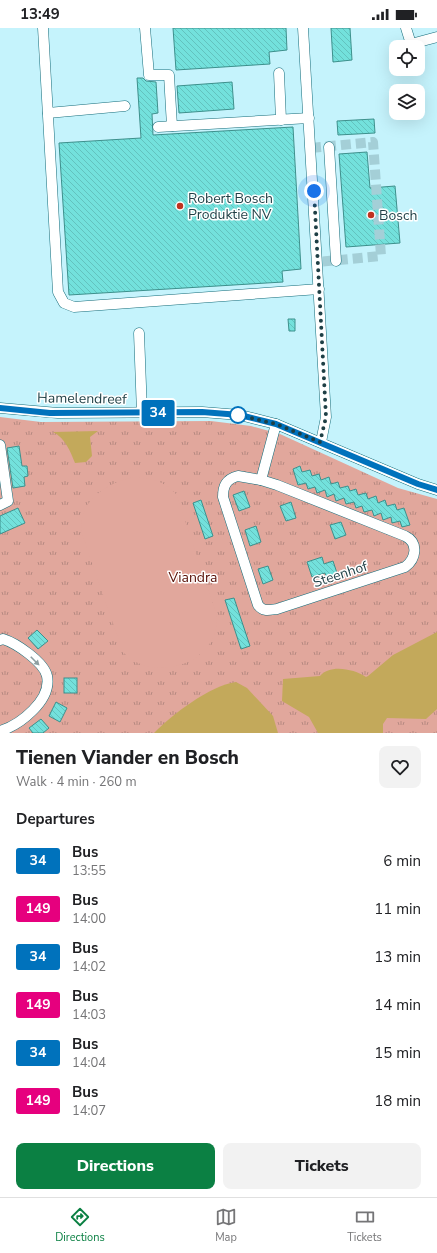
<!DOCTYPE html>
<meta charset="utf-8">
<style>
body{margin:0;font-family:"Nunito Sans",sans-serif;background:#f2f2f2;color:#202124;height:100vh;display:flex;flex-direction:column;font-size:15px;white-space:nowrap}
*{box-sizing:border-box;margin:0}
p{font-size:13px;color:#757577}
.icon{flex:none;width:22px;height:22px;fill:none;stroke:currentColor;stroke-width:2;stroke-linecap:round;stroke-linejoin:round}
.map{position:relative;height:705px;overflow:hidden}
.details{display:flex;flex-direction:column;background:#fff;flex:1}
.details>*{flex:none}
.badge{padding:0 8px;border-radius:3px;font-size:14px;line-height:26px}
.fabs{position:absolute;left:389px;top:12px;display:grid;gap:8px}
.fabs a{display:grid;place-items:center;width:36px;height:36px;border-radius:8px;background:#fff;box-shadow:0 4px 16px #0002;font-size:20px}
.you{position:absolute;width:20px;height:20px;margin:-10px;border:3px solid #fff;border-radius:50%;background:#1a73e8;box-shadow:0 0 0 6px #1a73e833}
.map>.badge{position:absolute;translate:-50% -50%;box-shadow:0 0 0 2px #fff}
h2{padding:0 16px;font-size:15px;line-height:36px}
.round{display:grid;place-items:center;flex:none;width:42px;height:42px;border-radius:8px;background:#f2f2f2}
.overview{display:flex;align-items:center;justify-content:space-between;height:68px;padding:0 16px}
h1{font-size:19px;font-weight:800;line-height:30px}
.primary-button{display:flex;gap:8px;margin-top:auto;padding:8px 16px}
.primary-button a{flex:1;height:46px;border-radius:8px;background:#0b8043;color:#fff;font-size:16px;font-weight:800;line-height:46px;text-align:center}
.primary-button a+a{background:#f2f2f2;color:#202124}
ul{padding:0;list-style:none}
li{display:flex;align-items:center;gap:12px;height:48px;padding:0 16px}
li div{flex:1}
li b{display:block;font-size:15px}
li em{font-style:normal}
li .badge{min-width:44px;font-weight:700;text-align:center}
.status{display:flex;justify-content:space-between;align-items:center;height:28px;padding:0 20px;background:#fff;direction:ltr}
.status svg{height:11px;fill:currentColor}
.menu{display:flex;justify-content:space-around;align-items:center;height:56px;border-top:1px solid #e0e0e0;background:#fff;font-size:11px;color:#757577}
.menu a{display:grid;justify-items:center;gap:2px}
.menu .active{color:#0b8043}
.map>svg:first-child{display:block}
</style>
<div class="status"><b>13:49</b><svg viewBox="0 0 49 12"><path d="M0 12V9h3v3zM5 12V6h3v6zM10 12V3h3v9zM15 12V0h3v12zM26 1h20v11H26zM47 4h2v5h-2z"/></svg></div>
<div class="map">
<svg width="437" height="705" viewBox="0 0 437 705">
<defs>
<pattern id="park-tufts" width="24" height="20" patternUnits="userSpaceOnUse"><rect width="24" height="20" fill="#e1a79c"/><path d="M3 7l-1-3M5 7V3M7 7l1-3M15 17l-1-3M17 17v-4M19 17l1-3" fill="none" stroke="#b68981"/></pattern>
<pattern id="building-back-hatch" width="6" height="6" patternUnits="userSpaceOnUse"><rect width="6" height="6" fill="#73e1dc"/><path d="M-1 5l2 2M0 0l6 6M5-1l2 2" fill="none" stroke="#63c2be"/></pattern>
</defs>
<rect width="100%" height="100%" fill="#c5f3fc"/>
<!-- park -->
<path fill="url(#park-tufts)" d="M0,389L41,394L211,393L251,398L280,406L398,460L437,471V705H0Z"/>
<!-- pitch -->
<path fill="#e1a79c" d="M130,450C148,449 163,452 176,466L216,585C224,634 153,658 123,624L82,506C77,475 103,457 130,450Z"/>
<!-- water -->
<g fill="#c3a95b">
<path d="M98,403L90,409L92,428L86,434L75,435C70,423 66,411 53,404Z"/>
<path d="M437,604V681L426,691L387,690L383,696V705H318L309,689L282,673L283,651L320,648C330,636 354,641 366,649L368,648L393,627Z"/>
<path d="M236,654L247,660L273,688L278,705H154C173,686 209,658 236,654Z"/>
</g>
<!-- building -->
<g fill="url(#building-back-hatch)" stroke="#3d908c">
<path d="M173,0H286L287,22L269,24L270,36L176,42Z"/>
<path d="M331,0H350L352,32L333,34Z"/>
<path d="M137,50H143L146,53L156,54L158,85L152,86L153,107L293,99L301,241L282,243L283,254L69,267L59,115L141,110Z"/>
<path d="M232,54L234,81L179,85L177,58Z"/>
<path d="M374,91L375,105L338,107L337,93Z"/>
<path d="M367,124L370,160L395,158L400,215L346,219L339,126Z"/>
<path d="M288,291H295V303H289Z"/>
<path d="M19,418L22,438H27L28,448L24,449L25,458L13,460L7,420Z"/>
<path d="M300,438L302,444L310,442L312,448L319,446L321,452L329,449L331,456L338,454L340,460L348,458L350,463L356,461L358,467L366,465L368,471L376,468L378,475L385,472L387,478L395,476L397,482L404,480L410,497L402,499L400,493L392,495L391,489L383,492L381,485L374,488L372,482L364,484L362,478L356,480L354,474L346,476L344,470L336,473L334,466L327,469L325,462L317,465L315,459L308,461L306,455L298,457L293,441Z"/>
<path d="M244,463L250,479L239,483L233,467Z"/>
<path d="M201,472L213,508L205,511L193,475Z"/>
<path d="M291,474L296,490L286,493L280,478Z"/>
<path d="M18,480L25,495L0,506V488Z"/>
<path d="M341,494L346,507L335,511L330,497Z"/>
<path d="M256,498L261,514L250,518L245,502Z"/>
<path d="M322,529L324,536L333,533L338,548L327,552L325,545L312,549L307,534Z"/>
<path d="M268,538L273,552L263,556L258,541Z"/>
<path d="M234,570L250,618L241,621L225,572Z"/>
<path d="M37,602L48,613L38,621L28,610Z"/>
<rect x="64" y="650" width="13" height="15"/>
<path d="M56,674L67,680L60,694L49,688Z"/>
<path d="M41,691L49,700L43,705H33L29,700Z"/>
</g>
<g fill="none" stroke-linecap="round" stroke-linejoin="round">
<!-- minor-tunnel -->
<path stroke="#a4cfd7" stroke-width="10" stroke-dasharray="10 5" stroke-linecap="butt" d="M311,120L373,114L381,228L318,234"/>
<defs>
<g id="minor">
<path d="M43,0L58,264L64,275L74,279L319,261"/>
<path d="M145,0L149,47H169L172,98"/>
<path d="M303,0L326,389L321,414"/>
<path d="M406,0L411,16L437,9"/>
<path d="M279,45L281,92"/>
<path d="M48,85L125,78"/>
<path d="M158,99L309,90"/>
<path d="M329,119L336,233"/>
<path d="M139,305L142,385"/>
<path d="M0,380L58,385L202,384L240,387L276,396L418,456L437,462"/>
<path d="M0,417L8,473L0,477"/>
<path d="M238,448L261,452L277,457L405,508C419,515 416,531 405,539L277,581C269,582 263,584 258,577L223,469C223,458 226,451 238,448Z"/>
<path d="M261,452L276,396"/>
<path d="M0,612L3,611C16,615 44,634 47,648C52,672 20,697 0,703"/>
</g>
</defs>
<!-- minor casing -->
<use href="#minor" stroke="#146d7b" stroke-width="11"/>
<!-- minor -->
<use href="#minor" stroke="#fff" stroke-width="10"/>
</g>
<!-- one-way arrows -->
<defs><path id="oneway-solid" d="M-6-.8H1V-3.2L6.5 0L1 3.2V.8H-6Z"/></defs>
<use fill="#8e9fa2" href="#oneway-solid" transform="translate(35 633) rotate(45)"/>
<g fill="none" stroke-linecap="round" stroke-linejoin="round">
<defs>
<path id="line" d="M0,380L50,385L202,384L240,387L276,396L418,456L437,462"/>
</defs>
<!-- line casing -->
<use href="#line" stroke="#fff" stroke-width="9"/>
<!-- line -->
<use href="#line" stroke="#0072bc" stroke-width="6"/>
<!-- walk -->
<path stroke="#1e3f45" stroke-width="4" stroke-dasharray="0 7.2" d="M238,387L276,396L320,414L326,389L314,163"/>
</g>
<!-- markers -->
<g fill="#bf3320" stroke="#fff" stroke-width="1.5">
<circle cx="180" cy="178" r="4"/>
<circle cx="371" cy="187" r="4"/>
</g>
<circle fill="#fff" stroke="#0072bc" stroke-width="2" cx="238" cy="387" r="8"/>
<g text-anchor="middle" stroke-width="3" stroke-linejoin="round" paint-order="stroke">
<!-- poi labels -->
<g font-size="14" fill="#1e3f45" stroke="#fff" text-anchor="start">
<text x="188" y="175">Robert Bosch<tspan x="188" dy="16">Produktie NV</tspan></text>
<text x="379" y="192">Bosch</text>
</g>
<!-- street labels -->
<g font-size="14" fill="#1e3f45" stroke="#fff">
<text transform="translate(82 370) rotate(1)" y="5">Hamelendreef</text>
<text transform="translate(340 546) rotate(-18)" y="5">Steenhof</text>
</g>
<!-- park labels -->
<g font-size="14" fill="#570f06" stroke="#fff">
<text x="193" y="554">Viandra</text>
</g>
</g>
</svg>
<div class="fabs">
<a><svg class="icon" aria-label="locate" viewBox="0 0 24 24"><circle cx="12" cy="12" r="6"/><path d="M12 2v4M12 18v4M2 12h4M18 12h4"/></svg></a>
<a><svg class="icon" aria-label="layers" viewBox="0 0 24 24"><path d="M12 4l9 5-9 5-9-5zM3 14l9 5 9-5"/></svg></a>
</div>
<div class="you" style="left:314px;top:163px"></div>
<b class="badge" style="left:158px;top:385px;background:#0072bc;color:#fff">34</b>
</div>
<section class="details">
<div class="overview"><div><h1>Tienen Viander en Bosch</h1><p>Walk · 4 min · 260 m</p></div><a class="round"><svg class="icon" aria-label="heart" viewBox="0 0 24 24"><path d="M12 20l-8-8c-3-5 5-10 8-4 3-6 11-1 8 4z"/></svg></a></div>
<h2>Departures</h2>
<ul>
<li><span class="badge" style="background:#0072bc;color:#fff">34</span><div><b>Bus</b><p>13:55</p></div><em>6 min</em></li>
<li><span class="badge" style="background:#e6007e;color:#fff">149</span><div><b>Bus</b><p>14:00</p></div><em>11 min</em></li>
<li><span class="badge" style="background:#0072bc;color:#fff">34</span><div><b>Bus</b><p>14:02</p></div><em>13 min</em></li>
<li><span class="badge" style="background:#e6007e;color:#fff">149</span><div><b>Bus</b><p>14:03</p></div><em>14 min</em></li>
<li><span class="badge" style="background:#0072bc;color:#fff">34</span><div><b>Bus</b><p>14:04</p></div><em>15 min</em></li>
<li><span class="badge" style="background:#e6007e;color:#fff">149</span><div><b>Bus</b><p>14:07</p></div><em>18 min</em></li>
</ul>
<div class="primary-button"><a>Directions</a><a>Tickets</a></div>
</section>
<nav class="menu">
<a class="active"><svg class="icon" aria-label="directions" viewBox="0 0 24 24"><path d="M12 3l9 9-9 9-9-9zM9 14v-3h6M13 9l2 2-2 2"/></svg>Directions</a>
<a><svg class="icon" aria-label="map" viewBox="0 0 24 24"><path d="M3 6l6-2 6 2 6-2v14l-6 2-6-2-6 2zM9 4v14M15 6v14"/></svg>Map</a>
<a><svg class="icon" aria-label="tickets" viewBox="0 0 24 24"><path d="M3 7h18v10H3zM15 7v10"/></svg>Tickets</a>
</nav>
